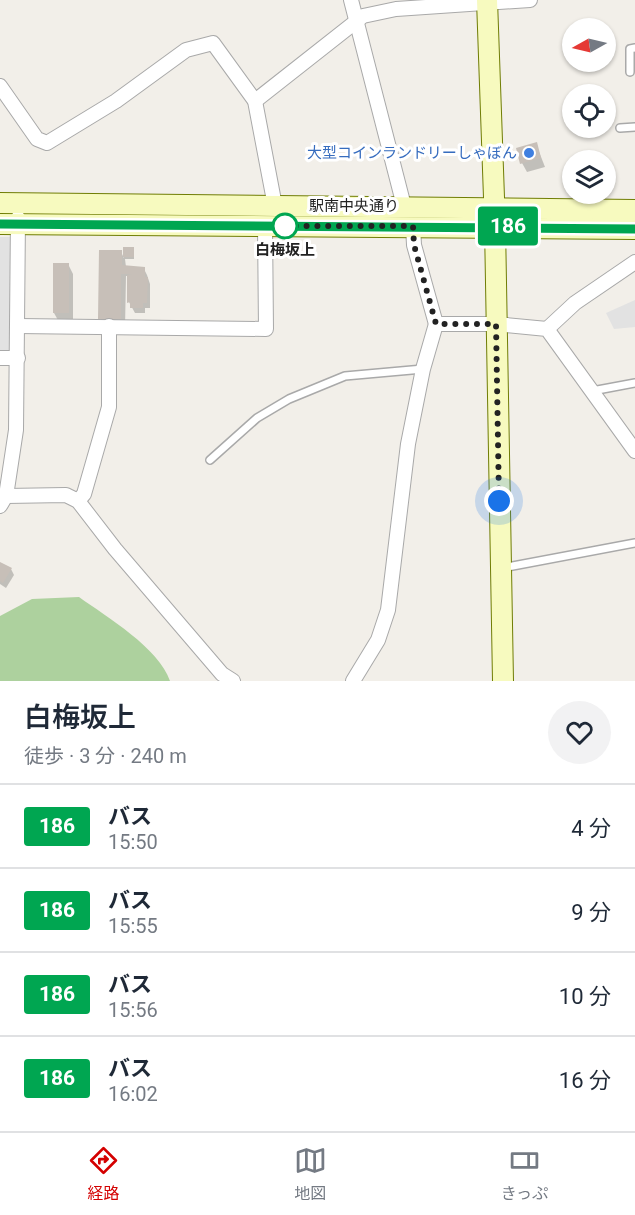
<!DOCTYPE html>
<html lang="ja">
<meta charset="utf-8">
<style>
body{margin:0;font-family:Roboto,"Noto Sans JP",sans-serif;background:#f2f2f3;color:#1f2937;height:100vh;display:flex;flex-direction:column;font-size:22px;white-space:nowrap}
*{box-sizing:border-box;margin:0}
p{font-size:20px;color:#747a83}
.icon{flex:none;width:33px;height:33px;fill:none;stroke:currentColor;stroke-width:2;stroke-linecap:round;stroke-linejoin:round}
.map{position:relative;height:681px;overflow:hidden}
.panel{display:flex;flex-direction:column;background:#fff;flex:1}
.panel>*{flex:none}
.badge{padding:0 12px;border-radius:4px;font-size:21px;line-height:39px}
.needle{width:39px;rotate:262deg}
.controls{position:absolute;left:562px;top:18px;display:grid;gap:12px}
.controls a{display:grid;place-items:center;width:54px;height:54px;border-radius:50%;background:#fff;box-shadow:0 2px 4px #0004;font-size:30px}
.you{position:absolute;width:30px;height:30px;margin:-15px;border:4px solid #fff;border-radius:50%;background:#1a73e8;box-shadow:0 0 0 9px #1a73e833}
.map>.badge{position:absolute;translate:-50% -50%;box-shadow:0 0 0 3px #fff}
.round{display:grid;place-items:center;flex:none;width:63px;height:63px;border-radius:32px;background:#f2f2f3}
.overview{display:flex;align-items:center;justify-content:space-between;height:102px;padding:0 24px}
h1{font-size:28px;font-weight:600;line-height:45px}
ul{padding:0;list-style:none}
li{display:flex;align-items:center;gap:18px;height:84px;padding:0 24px;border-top:2px solid #e0e1e3}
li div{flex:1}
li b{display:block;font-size:22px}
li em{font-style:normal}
li .badge{min-width:66px;font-weight:700;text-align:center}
.dock{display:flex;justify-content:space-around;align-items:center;height:84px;border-top:2px solid #e0e1e3;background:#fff;font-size:16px;color:#747a83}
.dock a{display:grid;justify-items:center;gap:3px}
.dock .selected{color:#d40000}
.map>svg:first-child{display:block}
</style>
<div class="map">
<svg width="635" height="681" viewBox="0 0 635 681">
<rect width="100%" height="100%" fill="#f2efe9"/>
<!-- forest -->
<path fill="#add19e" d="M79,597C107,617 159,648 170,681H0V616L32,599Z"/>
<!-- parking -->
<g fill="#e2e2e2">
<path d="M0,237H10L12,352H0Z"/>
<path d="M635,300V327L614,329L606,313Z"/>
</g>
<!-- shadow -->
<g fill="#0003">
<path d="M536,144L545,167L527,172L522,163Z"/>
<path d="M124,248L134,251V259H125L126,267L144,269L147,275L150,284V308H145V313H135L129,302V276H126L125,328L105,327L100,318L121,252L124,258Z"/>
<path d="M68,264L73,274V322H59L54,313Z"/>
<path d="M0,563L11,569L14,575L6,588L0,584Z"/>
</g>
<!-- building -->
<g fill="#c7bfb8">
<path d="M537,142L541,158L520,164L516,148Z"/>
<rect x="123" y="247" width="11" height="10"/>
<path d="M99,250H122V265L145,267V277H148L147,303H143V308H130V302L127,303V275L132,274H121V319H98Z"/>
<rect x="53" y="263" width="16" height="50"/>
<path d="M0,562L12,568L3,583L0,581Z"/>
</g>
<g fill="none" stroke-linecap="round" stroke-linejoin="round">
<defs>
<g id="lane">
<path d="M630,72V49L635,48"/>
<path d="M620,128L635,127"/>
<path d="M592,391L635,383"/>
<path d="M210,460L257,418L289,399L345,376L423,369"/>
<path d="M502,568L635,543"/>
</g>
<g id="street">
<path d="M351,0L404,206"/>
<path d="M0,86L37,139L47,143L116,101L186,50L213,43L255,101L275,206"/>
<path d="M255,101L363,16L396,9L530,0"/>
<path d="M413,226L414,245L436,324H496L547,329L635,451"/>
<path d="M18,326L266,329L265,226"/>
<path d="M547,329L575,303L635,262"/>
<path d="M0,358H18"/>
<path d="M6,496L66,495L78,501L115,549L222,674L233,681"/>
<path d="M78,501L84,494L109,407V326"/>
<path d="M0,506L6,496L16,430L18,218"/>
<path d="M353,681L378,640L388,610L408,444L423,369L436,324"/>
</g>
<g id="secondary">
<path d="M487,0L495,226L503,681"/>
<path d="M0,203L635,210"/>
<path d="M0,224L635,229"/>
</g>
</defs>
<!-- lane casing -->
<use href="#lane" stroke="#a9a9a9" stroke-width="10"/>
<!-- street casing -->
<use href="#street" stroke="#a9a9a9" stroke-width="16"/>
<!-- secondary casing -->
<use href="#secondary" stroke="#707d05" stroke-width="22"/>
<!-- lane -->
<use href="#lane" stroke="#fff" stroke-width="7"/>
<!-- street -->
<use href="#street" stroke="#fff" stroke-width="14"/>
<!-- secondary -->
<use href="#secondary" stroke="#f7fabf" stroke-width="20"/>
</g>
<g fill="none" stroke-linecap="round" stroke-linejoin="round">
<defs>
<path id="line" d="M0,224L635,229"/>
</defs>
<!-- line casing -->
<use href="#line" stroke="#fff" stroke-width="14"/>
<!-- line -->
<use href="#line" stroke="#00a651" stroke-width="9"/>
<!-- walk -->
<path stroke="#222" stroke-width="6" stroke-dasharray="0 10.8" d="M285,226H413L414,245L436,324H496L499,501"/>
</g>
<!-- markers -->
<circle fill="#3f7fe0" stroke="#fff" stroke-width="2" cx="529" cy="153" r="6"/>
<circle fill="#fff" stroke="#00a651" stroke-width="3" cx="285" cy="226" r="12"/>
<g text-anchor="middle" stroke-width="6" stroke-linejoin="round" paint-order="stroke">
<!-- shop labels -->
<g font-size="15" fill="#366cbe" stroke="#fff" text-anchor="end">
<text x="517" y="158">大型コインランドリーしゃぼん</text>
</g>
<!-- street labels -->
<g font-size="15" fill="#222" stroke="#fff">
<text x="354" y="211">駅南中央通り</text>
</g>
<!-- stop labels -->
<g font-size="15" font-weight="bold" fill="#222" stroke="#fff">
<text x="285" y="255">白梅坂上</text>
</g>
</g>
</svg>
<div class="controls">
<a><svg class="needle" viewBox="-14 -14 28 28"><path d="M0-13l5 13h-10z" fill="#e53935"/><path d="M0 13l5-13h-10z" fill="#747a83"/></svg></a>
<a><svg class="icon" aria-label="locate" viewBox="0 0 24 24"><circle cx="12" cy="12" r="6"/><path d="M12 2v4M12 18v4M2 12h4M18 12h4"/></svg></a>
<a><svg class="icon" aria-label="layers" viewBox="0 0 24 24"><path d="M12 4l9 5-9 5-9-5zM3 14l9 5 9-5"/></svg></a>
</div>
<div class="you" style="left:499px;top:501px"></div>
<b class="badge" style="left:508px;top:226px;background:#00a651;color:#fff">186</b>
</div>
<section class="panel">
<div class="overview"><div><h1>白梅坂上</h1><p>徒歩 · 3 分 · 240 m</p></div><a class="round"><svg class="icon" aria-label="heart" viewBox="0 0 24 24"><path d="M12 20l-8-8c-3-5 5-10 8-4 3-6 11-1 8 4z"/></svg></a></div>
<ul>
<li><span class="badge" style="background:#00a651;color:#fff">186</span><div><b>バス</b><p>15:50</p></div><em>4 分</em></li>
<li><span class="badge" style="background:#00a651;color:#fff">186</span><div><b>バス</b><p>15:55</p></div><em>9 分</em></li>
<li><span class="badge" style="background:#00a651;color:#fff">186</span><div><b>バス</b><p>15:56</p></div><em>10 分</em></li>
<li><span class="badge" style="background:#00a651;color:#fff">186</span><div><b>バス</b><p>16:02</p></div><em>16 分</em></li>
</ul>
</section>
<nav class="dock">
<a class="selected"><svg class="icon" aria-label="directions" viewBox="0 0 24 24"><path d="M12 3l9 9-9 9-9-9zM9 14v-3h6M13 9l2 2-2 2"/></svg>経路</a>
<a><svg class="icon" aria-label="map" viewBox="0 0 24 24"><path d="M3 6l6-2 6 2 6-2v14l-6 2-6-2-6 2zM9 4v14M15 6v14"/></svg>地図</a>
<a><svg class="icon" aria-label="tickets" viewBox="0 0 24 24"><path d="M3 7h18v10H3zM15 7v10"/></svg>きっぷ</a>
</nav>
